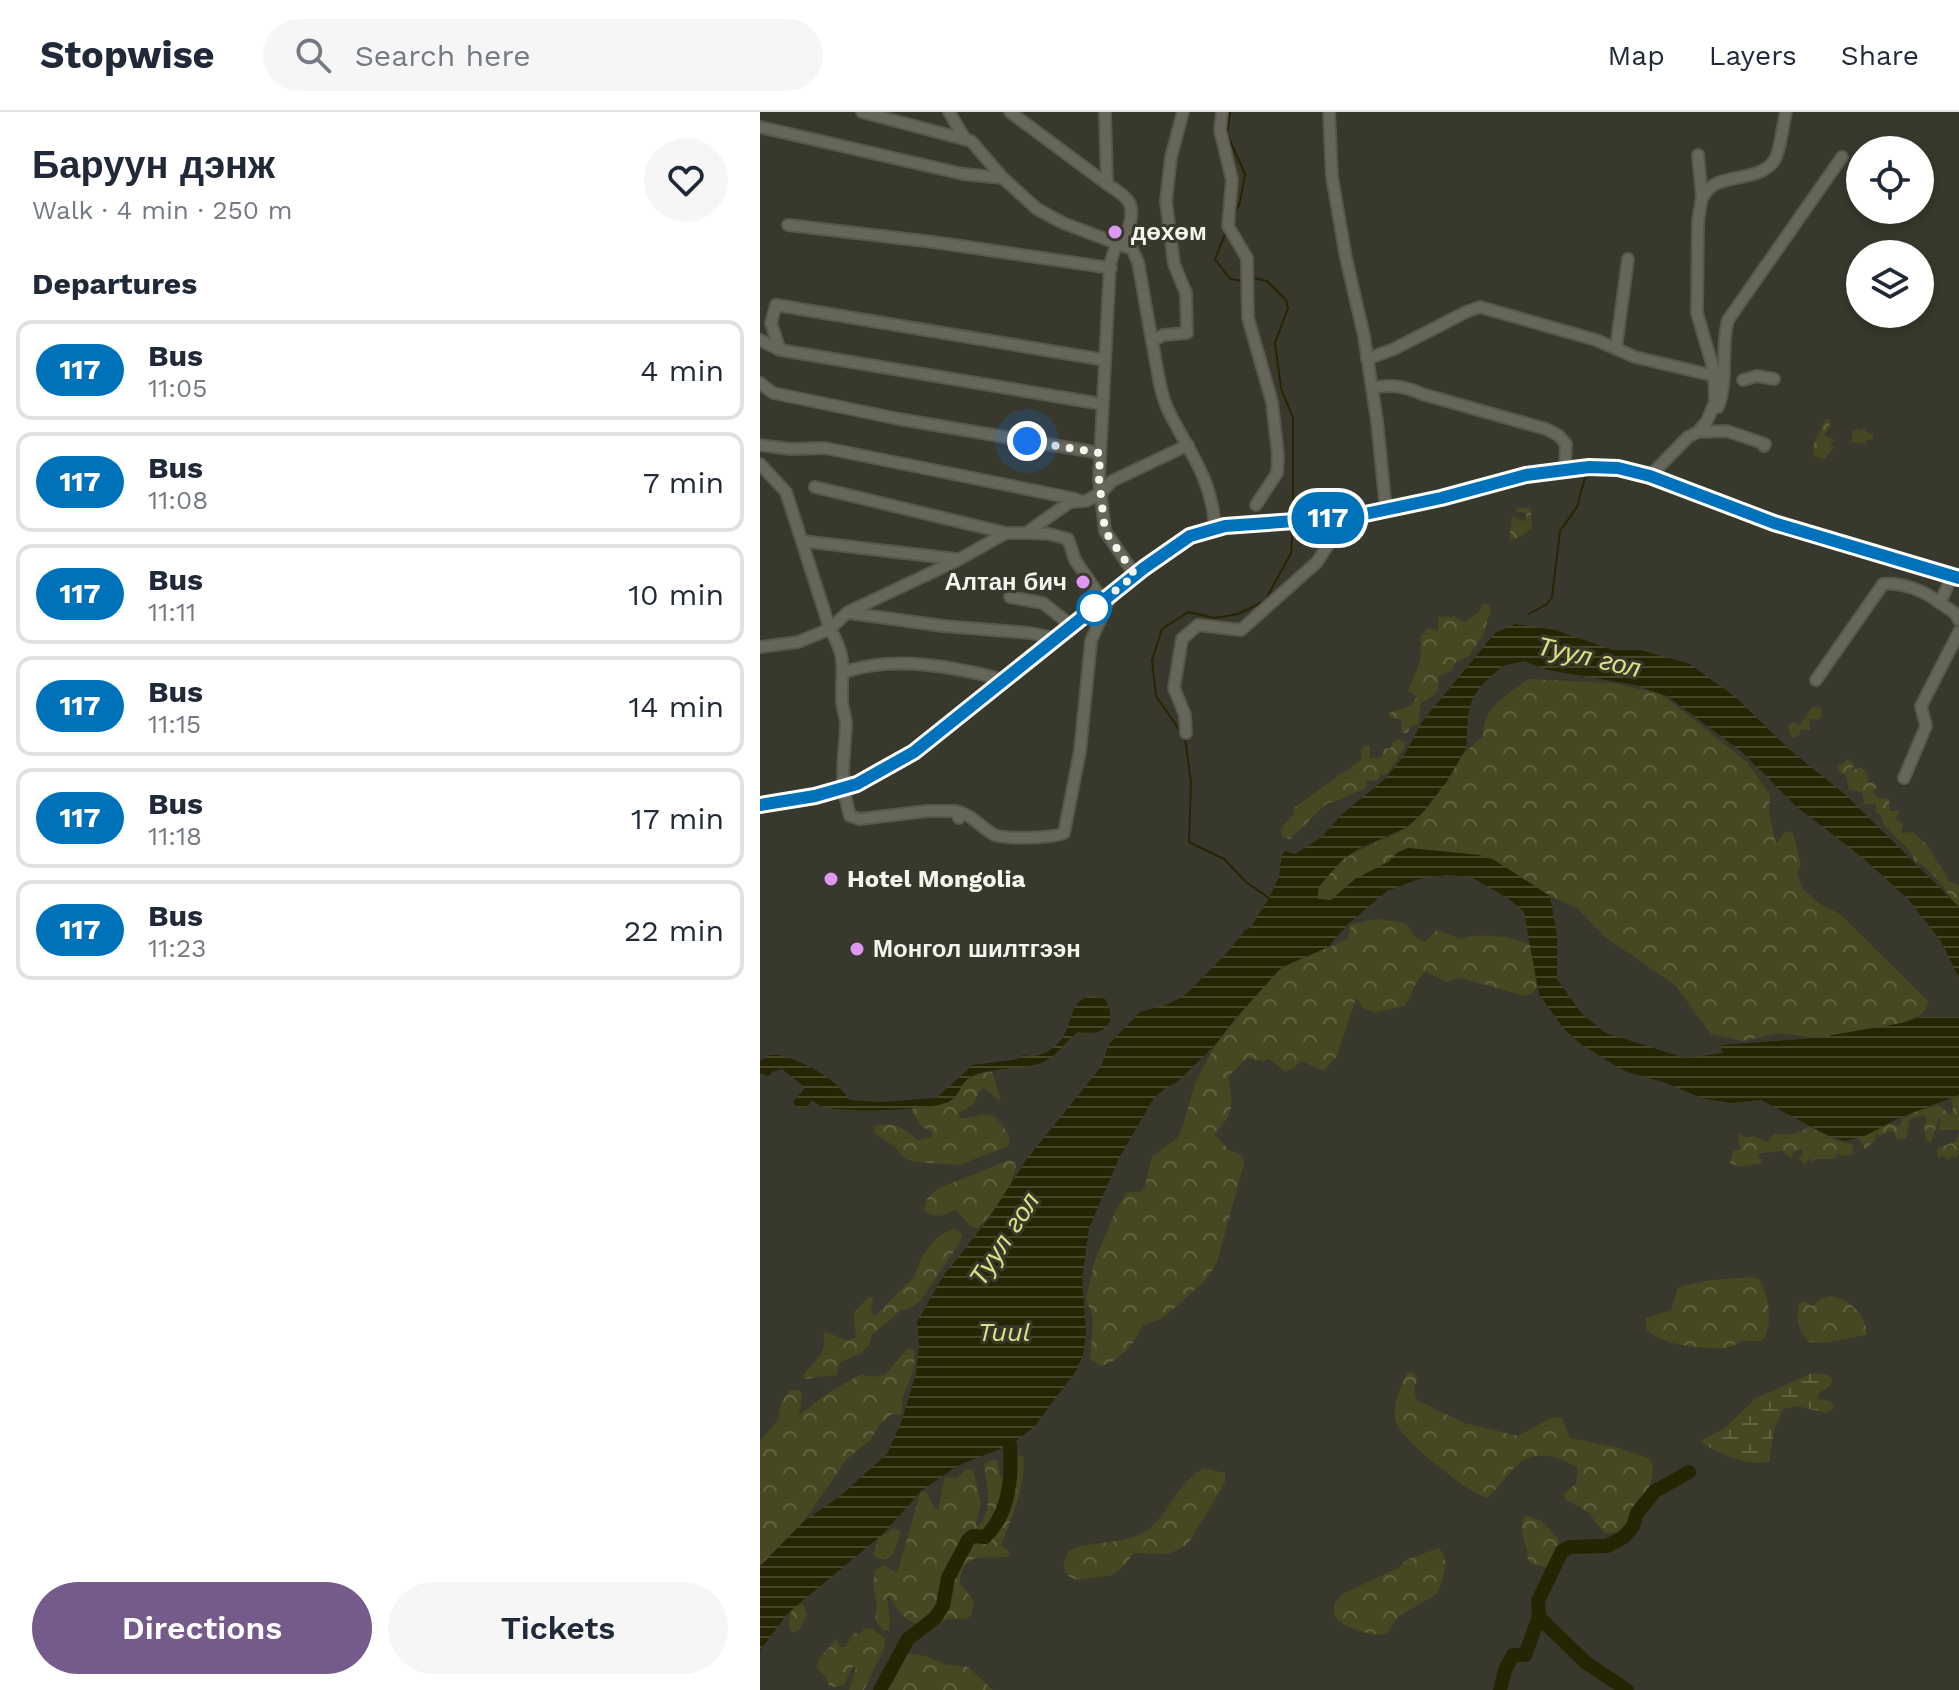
<!DOCTYPE html>
<meta charset="utf-8">
<style>
body{margin:0;font-family:"Work Sans",sans-serif;background:#f6f6f7;color:#1f2937;height:100vh;display:flex;flex-direction:column;font-size:30px;white-space:nowrap}
*{box-sizing:border-box;margin:0}
p{font-size:26px;color:#747a83}
.icon{flex:none;width:44px;height:44px;fill:none;stroke:currentColor;stroke-width:2;stroke-linecap:round;stroke-linejoin:round}
.map{position:relative;flex:1;overflow:hidden}
.side{display:flex;flex-direction:column;background:#fff;width:760px}
.side>*{flex:none}
.badge{padding:0 16px;border-radius:26px;font-size:28px;line-height:52px}
.buttons{position:absolute;left:1086px;top:24px;display:grid;gap:16px}
.buttons a{display:grid;place-items:center;width:88px;height:88px;border-radius:50%;background:#fff;box-shadow:0 4px 12px #0003;font-size:40px}
.you{position:absolute;width:40px;height:40px;margin:-20px;border:6px solid #fff;border-radius:50%;background:#1a73e8;box-shadow:0 0 0 12px #1a73e833}
.map>.badge{position:absolute;translate:-50% -50%;box-shadow:0 0 0 4px #fff}
h2{padding:0 32px;font-size:30px;line-height:72px}
.round{display:grid;place-items:center;flex:none;width:84px;height:84px;border-radius:42px;background:#f6f6f7}
.head{display:flex;align-items:center;justify-content:space-between;height:136px;padding:0 32px}
h1{font-size:38px;font-weight:600;line-height:60px}
.primary-button{display:flex;gap:16px;margin-top:auto;padding:16px 32px}
.primary-button a{flex:1;height:92px;border-radius:48px;background:#755b8b;color:#fff;font-size:32px;font-weight:600;line-height:92px;text-align:center}
.primary-button a+a{background:#f6f6f7;color:#1f2937}
ul{padding:0;list-style:none}
li{display:flex;align-items:center;gap:24px;height:100px;margin:0 16px 12px;padding:0 16px;border:4px solid #e0e1e3;border-radius:16px}
li div{flex:1}
li b{display:block;font-size:30px}
li em{font-style:normal}
li .badge{min-width:88px;font-weight:700;text-align:center}
header{display:flex;align-items:center;gap:48px;box-sizing:border-box;height:112px;padding:0 40px;background:#fff;border-bottom:2px solid #e0e1e3}
header strong{font-size:38px}
nav{display:flex;gap:44px;margin-inline-start:auto;font-size:28px}
.search{width:560px;height:72px;background:#f6f6f7;display:flex;align-items:center;gap:20px;box-sizing:border-box;padding:0 28px;border-radius:44px;color:#747a83;font-size:30px}
main{display:flex;flex:1;min-height:0}
.map>svg:first-child{display:block}
</style>
<header>
<strong>Stopwise</strong>
<div class="search"><svg class="icon" aria-label="search" viewBox="0 0 24 24"><circle cx="10" cy="10" r="6"/><path d="M15 15l6 6"/></svg>Search here</div>
<nav><a>Map</a><a>Layers</a><a>Share</a></nav>
</header>
<main>
<section class="side">
<div class="head"><div><h1>Баруун дэнж</h1><p>Walk · 4 min · 250 m</p></div><a class="round"><svg class="icon" aria-label="heart" viewBox="0 0 24 24"><path d="M12 20l-8-8c-3-5 5-10 8-4 3-6 11-1 8 4z"/></svg></a></div>
<h2>Departures</h2>
<ul>
<li><span class="badge" style="background:#0072bc;color:#fff">117</span><div><b>Bus</b><p>11:05</p></div><em>4 min</em></li>
<li><span class="badge" style="background:#0072bc;color:#fff">117</span><div><b>Bus</b><p>11:08</p></div><em>7 min</em></li>
<li><span class="badge" style="background:#0072bc;color:#fff">117</span><div><b>Bus</b><p>11:11</p></div><em>10 min</em></li>
<li><span class="badge" style="background:#0072bc;color:#fff">117</span><div><b>Bus</b><p>11:15</p></div><em>14 min</em></li>
<li><span class="badge" style="background:#0072bc;color:#fff">117</span><div><b>Bus</b><p>11:18</p></div><em>17 min</em></li>
<li><span class="badge" style="background:#0072bc;color:#fff">117</span><div><b>Bus</b><p>11:23</p></div><em>22 min</em></li>
</ul>
<div class="primary-button"><a>Directions</a><a>Tickets</a></div>
</section>
<div class="map">
<svg width="1199" height="1578" viewBox="0 0 1199 1578">
<defs>
<pattern id="forest-crowns" width="20" height="18" patternUnits="userSpaceOnUse" patternTransform="scale(2)"><rect width="20" height="18" fill="#474722"/><path d="M2 6a3 3 0 1 1 6 0M12 15a3 3 0 1 1 6 0" fill="none" stroke="#626242"/></pattern>
<pattern id="wetland-marsh" width="20" height="14" patternUnits="userSpaceOnUse" patternTransform="scale(2)"><rect width="20" height="14" fill="#474722"/><path d="M1 5h8M5 5V1M11 12h8M15 12V8" fill="none" stroke="#626242"/></pattern>
<pattern id="water-rules" width="6" height="5" patternUnits="userSpaceOnUse" patternTransform="scale(2)"><rect width="6" height="5" fill="#252503"/><path d="M0 2.5h6" fill="none" stroke="#454528"/></pattern>
</defs>
<rect width="100%" height="100%" fill="#38382c"/>
<!-- forest -->
<g fill="url(#forest-crowns)">
<path d="M1066,307L1070,308L1069,317L1064,323L1075,328L1070,330L1074,335L1065,347L1053,344L1054,331Z"/>
<path d="M1098,316L1100,319L1105,317L1109,322L1113,321V328H1107L1106,332L1092,330V319Z"/>
<path d="M766,395L771,397L772,417L759,426L749,428L752,405L754,404L760,409L766,408V401L757,400L756,397Z"/>
<path d="M722,491L729,493L731,498L723,523L709,544L696,550L691,559L678,564C681,581 675,583 661,591L658,612L650,615L648,621H641L642,608L629,605V601L651,594L657,584L648,579C656,559 664,547 660,525L668,516L678,518V505L694,504L704,510L719,500Z"/>
<path d="M769,567L852,571L901,582L987,650L1010,683L1009,699L1016,732L1026,719L1033,721L1041,753L1037,761L1043,777L1060,792L1080,802L1169,890L1162,902L1142,911L1055,926L1019,921L983,929L951,922L915,873L845,825L817,796L790,784L734,748L719,743L648,736L637,741L628,750L595,767L571,788L558,787C555,747 622,732 647,715C671,699 683,669 701,646C707,638 715,631 723,624C723,594 748,582 769,567Z"/>
<path d="M1057,595L1061,596L1062,604L1059,608L1049,607L1050,618L1040,617V622L1035,626L1031,624L1028,614L1034,610L1040,613L1052,596Z"/>
<path d="M638,627L645,631L644,637L626,663L621,662L617,669L607,668L606,677C591,680 581,690 567,691L530,727L522,725L521,716L533,703L534,696L602,647L601,638L604,633L610,634V646L618,647L622,643L624,637L631,636L632,631Z"/>
<path d="M1088,647L1094,652L1091,659L1100,655L1107,660L1108,670H1113L1117,676L1113,678L1117,685L1129,687L1130,699H1141L1135,707L1143,712L1141,721L1153,720L1167,733L1188,766L1186,768L1199,773V794L1193,792C1189,777 1169,756 1155,749C1149,729 1124,723 1121,703L1116,700V691L1105,693L1102,680L1089,678L1086,664L1079,660L1078,655Z"/>
<path d="M617,807L646,811L655,825L665,830L677,818L701,827C719,820 753,824 770,833L777,874L773,881L766,884L700,866L686,870L666,860C655,867 652,883 645,894L615,900L604,897L596,886L577,944L564,959L541,949L533,957L524,959L509,947L503,949L487,946L468,965C473,993 475,1001 454,1022L469,1038L483,1044L484,1052L457,1150L447,1166L425,1187L401,1207L383,1213C375,1231 360,1249 341,1254L330,1248L333,1206L326,1187L335,1148L356,1098L367,1080H380L385,1074L392,1044L417,1026L423,1014L435,971L456,932L507,869L523,855L588,827L591,812Z"/>
<path d="M232,960L241,987L238,988L224,976L220,978L214,992L199,1001V1006C221,1007 228,992 244,1016C249,1023 250,1025 249,1034L199,1053L156,1050L145,1047L135,1035L113,1020L114,1015C133,1007 143,1017 158,1028L171,1025L172,1020L162,1015L152,1000L153,995L173,992L197,982C202,967 216,961 232,960Z"/>
<path d="M1199,983V1018H1178L1181,1010L1179,1006L1171,1031L1166,1028L1164,1013L1167,1009L1164,1003L1150,1007L1146,1026L1137,1028L1135,1021L1130,1019L1119,1024L1116,1021L1115,1028L1105,1037L1099,1026L1102,1024L1126,1011L1139,1014L1143,1005H1148L1149,1001L1158,995L1161,998L1179,993L1190,1003L1193,997L1192,987Z"/>
<path d="M1049,1015L1081,1030L1092,1032L1094,1042L1082,1044L1078,1041L1074,1047H1058L1052,1050L1049,1046L1045,1052L1038,1046L1043,1042L1042,1037L1034,1040L1031,1047L1023,1039C1017,1039 1005,1041 998,1042L1003,1051L979,1055L970,1051L973,1039L981,1037L978,1027L980,1022L987,1026L992,1024L1007,1030L1015,1021C1026,1025 1040,1021 1049,1015Z"/>
<path d="M1199,1021V1041L1196,1046L1193,1044L1187,1048L1184,1044L1178,1046L1177,1036L1195,1030Z"/>
<path d="M249,1048L254,1050L256,1055C251,1079 234,1099 217,1117L209,1113L196,1097C186,1103 173,1109 164,1097L167,1087L177,1077Z"/>
<path d="M194,1116L202,1122L200,1130L161,1188L151,1196L140,1199L112,1223L109,1233L103,1240L79,1251L77,1263L45,1267L43,1263C54,1249 68,1242 63,1222L66,1220L86,1228L96,1226C95,1200 87,1206 109,1185H113L111,1199L115,1204L154,1165L161,1146L171,1132L181,1123Z"/>
<path d="M992,1165L999,1167C1009,1183 1014,1214 1002,1229C996,1230 989,1228 983,1229C977,1231 972,1235 965,1236C942,1237 902,1234 886,1217V1206L911,1198L918,1176L922,1174L951,1168Z"/>
<path d="M1071,1184C1090,1188 1106,1202 1107,1223L1064,1231L1049,1230C1039,1219 1035,1208 1039,1192L1044,1189L1052,1194L1062,1186Z"/>
<path d="M150,1236L154,1238C158,1258 146,1272 142,1290C142,1294 142,1299 141,1303L132,1302L120,1312L111,1327L86,1348L44,1409L0,1454V1329L19,1307C18,1295 23,1287 30,1278H39L42,1283L39,1303L71,1279L101,1262L112,1265L125,1263L147,1237Z"/>
<path d="M648,1260L654,1261L657,1266L654,1278L657,1288L704,1311L758,1324L792,1305L802,1306L810,1326L859,1336L890,1347C901,1371 876,1390 869,1413L855,1421H844L828,1400L805,1387L804,1381L816,1372L818,1357C804,1345 773,1337 758,1352C747,1363 739,1375 727,1386C710,1382 637,1326 635,1307C633,1294 641,1271 648,1260Z"/>
<path d="M254,1342L263,1344C267,1371 251,1408 241,1433L249,1439L250,1444C227,1449 202,1436 200,1471L214,1489L211,1504C202,1510 196,1504 186,1508C154,1519 145,1510 129,1484L127,1486L130,1507L129,1518H123L115,1508L117,1495L113,1471L115,1459L124,1453L137,1461L161,1379L167,1381L174,1395L178,1398L185,1365L197,1366L206,1357L213,1358L221,1391L216,1411L217,1415C235,1399 226,1371 224,1352L231,1348H237L241,1367Z"/>
<path d="M444,1356L465,1361V1371L427,1433L409,1442L374,1441L361,1457L352,1463L317,1468L308,1464L303,1454L309,1438C330,1429 362,1433 384,1420C410,1404 413,1374 444,1356Z"/>
<path d="M765,1403L782,1409L799,1428L797,1440L788,1455L772,1452L768,1448C768,1431 756,1420 765,1403Z"/>
<path d="M133,1417L141,1419L133,1443L124,1448L117,1446L113,1442L119,1425Z"/>
<path d="M679,1436C692,1450 682,1465 678,1481L638,1505L627,1522C610,1524 585,1517 574,1504V1492L582,1482L638,1456L648,1447Z"/>
<path d="M38,1493H44L47,1503L40,1517L33,1521L29,1517C29,1505 28,1501 38,1493Z"/>
<path d="M105,1516L112,1517L125,1526L124,1536L104,1578H89L96,1556L93,1554L84,1573L74,1575L69,1573L66,1565L57,1556L59,1547L76,1527L80,1535H86L93,1521L100,1522Z"/>
<path d="M150,1542L166,1544L184,1552L208,1555L233,1578H122C127,1565 135,1554 144,1543Z"/>
</g>
<!-- wetland -->
<path fill="url(#wetland-marsh)" d="M1052,1261L1069,1263L1072,1268L1071,1273L1059,1281L1057,1287L1071,1289L1074,1296L1066,1301L1037,1294L1023,1297L1014,1318L1009,1350C989,1355 956,1341 940,1329L965,1316L996,1286Z"/>
<!-- water -->
<g fill="url(#water-rules)">
<path d="M755,512L795,518L853,538H880L930,552L975,585L1030,638L1088,685L1199,795V866L1181,829L1148,787L1102,745L1038,696L982,640L907,584L875,573L788,558L764,549L742,554L720,575L712,588L708,603L706,636L688,668L663,700L647,715L600,736L583,747L561,772L558,778V787L571,788L595,767L628,750L637,741L648,736L719,743L734,748L790,784L797,824V867L822,902L846,921L925,946L964,941L961,938L962,933L1055,926L1142,911L1160,905H1199V983L1139,1006L1103,1025L1085,1029L1071,1025L1001,988L971,991L941,986L906,971L864,959L822,933L803,916L779,882L764,800L749,787L711,765L686,763L659,767L627,779L587,813L568,835L522,855L474,908L456,932L417,970L406,976L394,986L359,1046L329,1116L322,1166L326,1220L323,1243L316,1259L274,1315L250,1333L197,1354L161,1379L123,1422L29,1500L0,1538V1454L44,1409L79,1385L127,1342L141,1311L156,1262L159,1233L157,1210L184,1163L227,1109L266,1048L341,955L349,932L380,900L406,893L424,884L465,843L485,818L491,815L509,786L519,765L522,743L525,739L535,742L562,725L581,703L625,667L644,644L662,610L735,521Z"/>
<path d="M331,884L345,887L350,899V910C341,923 331,921 318,920C304,929 297,946 281,951C259,958 235,955 214,963C200,969 201,983 190,989C173,999 89,1000 68,996C61,995 57,992 52,988L48,994L37,996L33,990L44,977L43,974L22,957L12,960L9,965L0,961V949L10,943H19C43,949 77,967 89,988L122,990L176,986L213,953L259,947L263,943C281,948 299,935 306,919C314,903 310,890 331,884Z"/>
</g>
<g fill="none" stroke-linecap="round" stroke-linejoin="round">
<!-- stream -->
<g stroke="#252503" stroke-width="2">
<path d="M470,0L467,22L485,62L480,90L475,101"/>
<path d="M467,117L455,147L470,167L483,169"/>
<path d="M493,166L507,169L526,188L528,196L515,231L521,276L533,306V402"/>
<path d="M769,502L787,492L792,485L800,419L817,395L825,365L837,363"/>
<path d="M509,786L486,770L464,747L429,730L431,670L425,626L396,584L392,548L402,517L428,500L455,506L478,502L505,489L531,441L533,412"/>
</g>
<!-- river -->
<g stroke="#252503" stroke-width="14">
<path d="M779,1505L825,1550L867,1578"/>
<path d="M120,1578L148,1527L175,1506L183,1494L188,1466L208,1428L213,1424L225,1425C250,1401 252,1365 250,1333"/>
<path d="M740,1578L745,1558L753,1543H765L779,1505L778,1489L802,1439L810,1435L847,1434L864,1425L873,1414L877,1401L895,1379L929,1360"/>
</g>
<defs>
<g id="minor">
<path d="M102,0L211,29L243,66"/>
<path d="M189,0L205,27"/>
<path d="M250,0L347,72"/>
<path d="M345,0L347,72C354,77 364,82 369,90C375,102 368,127 356,133L350,152L339,367L345,419L375,463"/>
<path d="M423,0L411,45L406,89L414,152L426,181L427,221L403,223L392,229C397,252 399,281 410,302C431,343 452,367 455,416"/>
<path d="M462,0L460,18L472,68L468,114L487,146L488,206L512,290L518,343L517,361L496,393"/>
<path d="M569,0L572,65L586,146L604,224L617,309L626,398"/>
<path d="M0,15L203,62L243,66L277,97L303,111L372,137L378,150L392,229"/>
<path d="M943,85C956,58 996,73 1014,49C1020,41 1023,11 1026,0"/>
<path d="M28,113L173,130L351,156"/>
<path d="M0,228L20,238L342,292"/>
<path d="M856,236L868,147"/>
<path d="M20,238L11,211L16,193L345,248"/>
<path d="M607,247L634,237L706,200L720,195L836,228L875,245L955,264"/>
<path d="M983,268L997,264L1014,267"/>
<path d="M0,271L13,281L139,307L340,341"/>
<path d="M612,276C631,272 644,274 662,282L786,317L798,323L806,332L805,358"/>
<path d="M958,295C969,266 960,238 968,208L1082,45"/>
<path d="M938,320L967,319L1005,332L1004,334"/>
<path d="M0,333L31,337L65,336L316,387"/>
<path d="M0,352L26,380L70,517L38,530L0,535"/>
<path d="M890,364L928,325L938,320L947,309L955,290L954,259L937,201L938,109L942,85L938,43"/>
<path d="M55,375L246,421"/>
<path d="M266,421L289,422L308,427L315,448L343,489"/>
<path d="M42,429L196,447"/>
<path d="M250,485L283,491L312,514"/>
<path d="M1180,491L1195,501L1199,508"/>
<path d="M90,501L183,514L270,521L296,526"/>
<path d="M85,560C135,543 195,555 245,568"/>
<path d="M1056,568L1123,472C1142,470 1165,479 1180,491L1192,464"/>
<path d="M426,621L425,603L414,576L422,527L438,513L481,518L557,450L568,433L574,406"/>
<path d="M1144,666L1166,614L1161,594L1199,520"/>
<path d="M195,699C212,702 219,714 233,722C243,728 293,726 304,721L320,639L331,529L351,483"/>
<path d="M199,706L195,699H167L100,707L90,704C79,665 84,652 86,613C86,604 82,597 82,588C81,556 88,548 70,517L88,500L198,448L246,421H266L310,390L326,389L341,381L352,369L428,333"/>
</g>
<path id="major" d="M0,693L55,684L97,672L154,640L384,456L430,424L465,414L591,405L681,386L766,363L829,355L858,356L890,364L1014,411L1199,466"/>
</defs>
<!-- minor casing -->
<use href="#minor" stroke="#57574c" stroke-width="14"/>
<!-- major casing -->
<use href="#major" stroke="#57574c" stroke-width="16"/>
<!-- minor -->
<use href="#minor" stroke="#66675a" stroke-width="10"/>
<!-- major -->
<use href="#major" stroke="#9a9a62" stroke-width="12"/>
</g>
<g fill="none" stroke-linecap="round" stroke-linejoin="round">
<defs>
<path id="line" d="M0,693L55,684L97,672L154,640L384,456L430,424L465,414L591,405L681,386L766,363L829,355L858,356L890,364L1014,411L1199,466"/>
</defs>
<!-- line casing -->
<use href="#line" stroke="#fff" stroke-width="18"/>
<!-- line -->
<use href="#line" stroke="#0072bc" stroke-width="12"/>
<!-- walk -->
<path stroke="#f5f5ed" stroke-width="8" stroke-dasharray="0 14.4" d="M267,329L340,341L339,367L345,419L375,463L327,501L334,496"/>
</g>
<!-- markers -->
<g fill="#df98f2" stroke="#38382c" stroke-width="3">
<circle cx="355" cy="120" r="8"/>
<circle cx="323" cy="470" r="8"/>
<circle cx="71" cy="767" r="8"/>
<circle cx="97" cy="837" r="8"/>
</g>
<circle fill="#fff" stroke="#0072bc" stroke-width="4" cx="334" cy="496" r="16"/>
<g text-anchor="middle" stroke-width="6" stroke-linejoin="round" paint-order="stroke">
<!-- poi labels -->
<g font-size="24" font-weight="bold" fill="#f5f5ed" stroke="#38382c" text-anchor="start">
<text x="371" y="128">дөхөм</text>
<text x="307" y="478" text-anchor="end">Алтан бич</text>
<text x="87" y="775">Hotel Mongolia</text>
<text x="113" y="845">Монгол шилтгээн</text>
</g>
<!-- water labels -->
<g font-size="26" font-style="italic" fill="#dfe084" stroke="#38382c">
<text transform="translate(829 545) rotate(13)" y="9">Туул гол</text>
<text transform="translate(244 1127) rotate(-57)" y="9">Туул гол</text>
<text x="244" y="1229">Tuul</text>
</g>
</g>
</svg>
<div class="buttons">
<a><svg class="icon" aria-label="locate" viewBox="0 0 24 24"><circle cx="12" cy="12" r="6"/><path d="M12 2v4M12 18v4M2 12h4M18 12h4"/></svg></a>
<a><svg class="icon" aria-label="layers" viewBox="0 0 24 24"><path d="M12 4l9 5-9 5-9-5zM3 14l9 5 9-5"/></svg></a>
</div>
<div class="you" style="left:267px;top:329px"></div>
<b class="badge" style="left:568px;top:406px;background:#0072bc;color:#fff">117</b>
</div>
</main>
